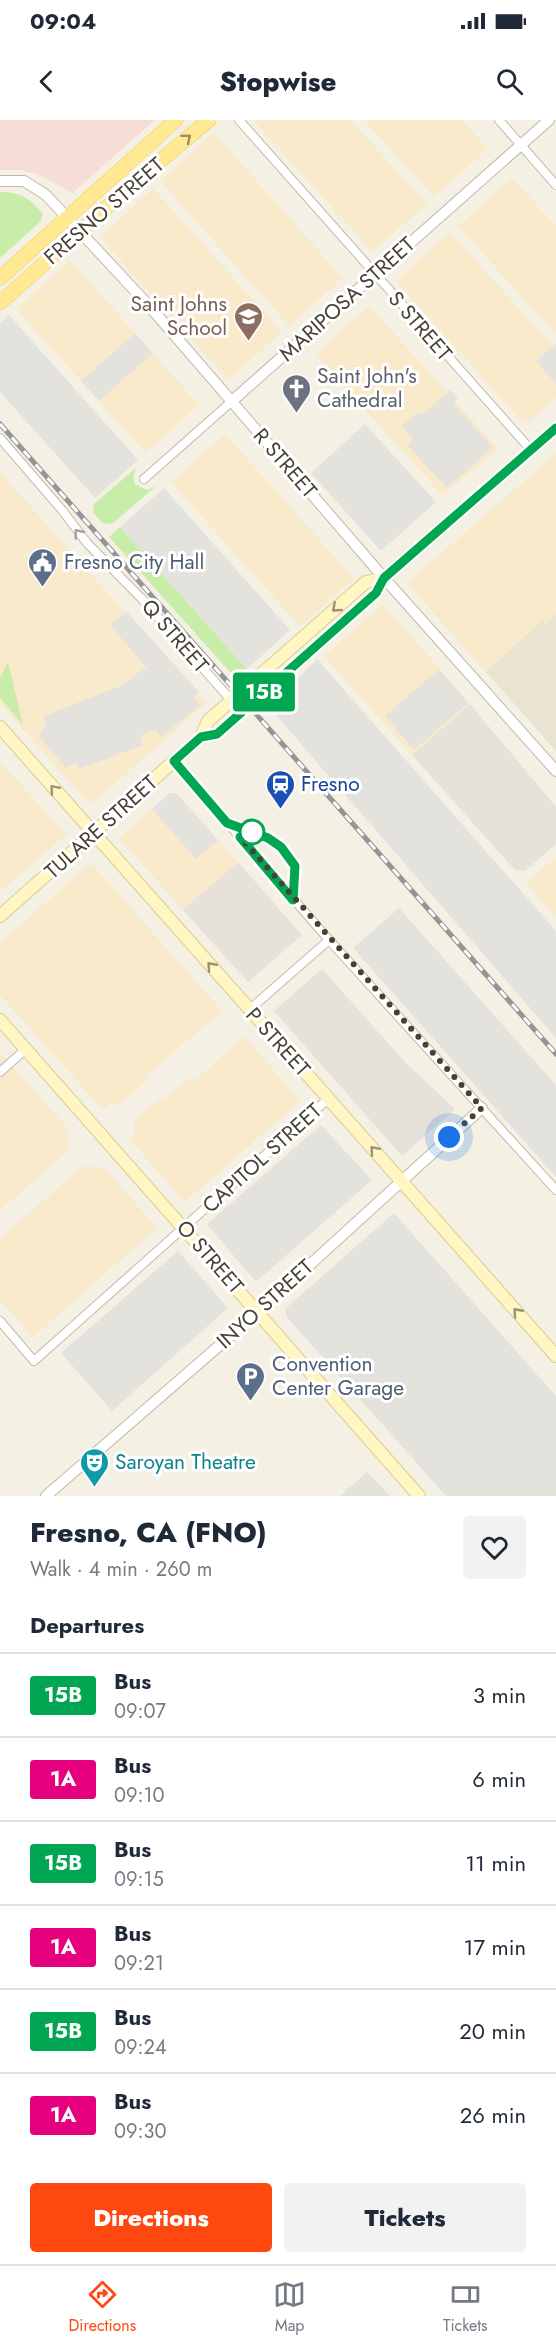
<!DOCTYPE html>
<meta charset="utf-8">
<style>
body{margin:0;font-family:Jost,sans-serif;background:#f2f2f3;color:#1f2937;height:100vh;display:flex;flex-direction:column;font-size:22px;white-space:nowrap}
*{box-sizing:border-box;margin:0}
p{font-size:20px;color:#747a83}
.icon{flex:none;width:33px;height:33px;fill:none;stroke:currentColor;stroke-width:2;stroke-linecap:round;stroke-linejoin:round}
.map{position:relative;height:1376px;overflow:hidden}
.side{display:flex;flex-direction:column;background:#fff;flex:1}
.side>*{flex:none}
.badge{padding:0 12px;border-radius:4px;font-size:21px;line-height:39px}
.you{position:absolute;width:30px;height:30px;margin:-15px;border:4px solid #fff;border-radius:50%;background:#1a73e8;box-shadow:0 0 0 9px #1a73e833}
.map>.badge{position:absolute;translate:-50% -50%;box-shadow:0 0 0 3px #fff}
h2{padding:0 30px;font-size:22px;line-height:54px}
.round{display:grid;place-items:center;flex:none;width:63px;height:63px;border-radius:6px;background:#f2f2f3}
.summary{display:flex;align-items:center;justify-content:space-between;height:102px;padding:0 30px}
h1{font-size:28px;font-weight:800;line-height:45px}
.cta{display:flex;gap:12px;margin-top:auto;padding:12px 30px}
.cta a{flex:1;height:69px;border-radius:6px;background:#ff4810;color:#fff;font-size:24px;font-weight:800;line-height:69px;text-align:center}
.cta a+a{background:#f2f2f3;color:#1f2937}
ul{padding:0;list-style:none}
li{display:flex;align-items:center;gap:18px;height:84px;padding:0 30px;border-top:2px solid #e0e1e3}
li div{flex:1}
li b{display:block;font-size:22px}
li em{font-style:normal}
li .badge{min-width:66px;font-weight:700;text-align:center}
.status{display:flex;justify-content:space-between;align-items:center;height:42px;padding:0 30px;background:#fff;direction:ltr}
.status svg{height:16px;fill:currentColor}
header{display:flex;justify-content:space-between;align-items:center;height:78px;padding:0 30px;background:#fff;font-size:27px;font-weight:800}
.menu{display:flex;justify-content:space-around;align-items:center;height:84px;border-top:2px solid #e0e1e3;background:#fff;font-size:16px;color:#747a83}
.menu a{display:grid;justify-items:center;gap:3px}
.menu .active{color:#ff4810}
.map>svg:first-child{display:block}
</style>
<div class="status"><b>09:04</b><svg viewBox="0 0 49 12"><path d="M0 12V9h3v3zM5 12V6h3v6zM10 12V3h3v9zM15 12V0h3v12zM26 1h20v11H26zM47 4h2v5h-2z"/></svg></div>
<header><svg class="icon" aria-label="back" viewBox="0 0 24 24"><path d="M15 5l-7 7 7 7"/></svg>Stopwise<svg class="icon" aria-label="search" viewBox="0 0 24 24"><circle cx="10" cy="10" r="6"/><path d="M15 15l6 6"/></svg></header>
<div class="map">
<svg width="556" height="1376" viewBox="0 0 556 1376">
<rect width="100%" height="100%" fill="#f4f1e4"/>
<!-- residential -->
<path fill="#e9e3d1" d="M556,494V631L486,552L542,500Z"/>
<!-- commercial -->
<g fill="#f9eacc">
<path d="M253,0H351L427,84L372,132Z"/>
<path d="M364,0H462L488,29L434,77Z"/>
<path d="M214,13L343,158L289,206L160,61Z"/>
<path d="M512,58L556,106V215L458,106Z"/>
<path d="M153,68L282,212L228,260L100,117Z"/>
<path d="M450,112L556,229V278L525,305L396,161Z"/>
<path d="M70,141L135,213L81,261L16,189Z"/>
<path d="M369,186L498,328L443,376L315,234Z"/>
<path d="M153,233L199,285L145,333L99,281Z"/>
<path d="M225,314L354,458L300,507L171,362Z"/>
<path d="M556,333V494L546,504L542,500L486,552L407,463Z"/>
<path d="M0,352L206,583L94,682L86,680L0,584Z"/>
<path d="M383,484L470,584L412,635L324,536Z"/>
<path d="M0,641L66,715L0,772Z"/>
<path d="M170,673H176L238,742L183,790L119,718Z"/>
<path d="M556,737V797L526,763Z"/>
<path d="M91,743L222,891L146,956L148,960L120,984H110L103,990L0,875V823Z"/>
<path d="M244,916L300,981L185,1082L128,1018L134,1014L135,1000L162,976L165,979L190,957L194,961Z"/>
<path d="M0,932L68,1009L67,1032L0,1090Z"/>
<path d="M82,1046L105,1048L157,1108L33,1217L0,1180V1119Z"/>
</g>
<!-- industrial -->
<g fill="#e6e1d9">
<path d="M470,584L556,687V724L525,751L515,750L412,635Z"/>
<path d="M238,742L302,815L248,862L183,790Z"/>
<path d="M322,849L406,943L455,989L402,1036L274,891Z"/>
</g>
<!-- medical -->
<path fill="#f6ddd6" d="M0,0H155L72,73L40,55L22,50H0Z"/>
<!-- green -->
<g fill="#c8eda8">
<path d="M0,72C20,72 30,78 43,94L40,102L0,138Z"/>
<path d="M136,348L133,357L135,364L147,370L156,366L112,404L102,403L93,392L94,384Z"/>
<path d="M120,407L247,549L243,552H230L109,417Z"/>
<path d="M8,542L23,605L0,578V558Z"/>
</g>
<!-- parking -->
<g fill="#e4e2dd">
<path d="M9,195L138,340L95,378L0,272V203Z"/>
<path d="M135,213L153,233L99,281L81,261Z"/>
<path d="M556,223V264L536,241Z"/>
<path d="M450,270L458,278L453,283L493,327L447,368L407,325L413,319L402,306L418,292L422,295Z"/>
<path d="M365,304L436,382L381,431L311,353Z"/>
<path d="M164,368L290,510L247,549L120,407Z"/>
<path d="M127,492L199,572L194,578L200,586L161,617L155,610L140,616L143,625L79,649L77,641L66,648L39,616L45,607L44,596L123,565L144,548L150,552L110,505Z"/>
<path d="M317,539L556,811V918L269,587Z"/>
<path d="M439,549L468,583L414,630L385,596Z"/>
<path d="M170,673H176L218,720L196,739L152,689Z"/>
<path d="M399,788L556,965V1057L353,828Z"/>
<path d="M321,1005L372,1060L256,1162L207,1104Z"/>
<path d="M394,1093L556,1276V1376H446L286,1196V1188Z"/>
<path d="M178,1131L228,1188L112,1291L61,1233Z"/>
<path d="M367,1352L390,1376H340Z"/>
</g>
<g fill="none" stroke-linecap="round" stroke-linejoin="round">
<defs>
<g id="minor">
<path d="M239,0L531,330"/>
<path d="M499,0L556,65"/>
<path d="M0,318L62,390L87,423L141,478L231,580"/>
<path d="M144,359L231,282"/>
<path d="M174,641L329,820L556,1070"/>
<path d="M249,890L329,820"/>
<path d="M0,952L26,929"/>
<path d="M0,1201L34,1241L328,979"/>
</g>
<g id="tertiary">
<path d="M0,61H24L46,75L151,188L384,458L556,651"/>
<path d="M231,282L549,0"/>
<path d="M46,1376L258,1192L482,988"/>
</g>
<g id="secondary">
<path d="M0,607L556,1236"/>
<path d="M201,617L217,614L376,473L384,458L556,308"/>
<path d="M0,796L201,617L208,601L366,462L384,458"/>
<path d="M0,900L419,1376"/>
</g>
<g id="primary">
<path d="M0,158L176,0"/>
<path d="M0,183L136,61L209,0"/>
</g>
</defs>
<!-- minor casing -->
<use href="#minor" stroke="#c0b9a6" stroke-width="10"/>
<!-- tertiary casing -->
<use href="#tertiary" stroke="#c0b9a6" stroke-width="12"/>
<!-- secondary casing -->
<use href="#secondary" stroke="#d9cc8f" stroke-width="14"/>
<!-- primary casing -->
<use href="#primary" stroke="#f0cf56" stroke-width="15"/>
<!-- minor -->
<use href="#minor" stroke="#fff" stroke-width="8"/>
<!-- tertiary -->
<use href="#tertiary" stroke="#fff" stroke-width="10"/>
<!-- secondary -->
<use href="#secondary" stroke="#fff6c3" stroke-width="12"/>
<!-- primary -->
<use href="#primary" stroke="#ffe992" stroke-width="14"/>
<defs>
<path id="rail" d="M0,304L556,934"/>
</defs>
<!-- rail casing -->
<use href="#rail" stroke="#959595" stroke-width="5"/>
<!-- rail -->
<use href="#rail" stroke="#fff" stroke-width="3" stroke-dasharray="9" stroke-linecap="butt"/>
</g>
<!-- one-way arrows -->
<defs><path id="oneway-chevron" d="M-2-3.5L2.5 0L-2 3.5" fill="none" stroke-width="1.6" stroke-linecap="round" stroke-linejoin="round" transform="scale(1.5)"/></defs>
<use stroke="#9a8d5e" href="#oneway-chevron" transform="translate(187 18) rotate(-40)"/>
<use stroke="#a3a099" href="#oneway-chevron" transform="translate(78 413) rotate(-129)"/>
<g stroke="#9a9274">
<use href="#oneway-chevron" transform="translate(336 488) rotate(139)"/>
<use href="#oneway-chevron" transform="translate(54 669) rotate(-131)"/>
<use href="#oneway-chevron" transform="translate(211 846) rotate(-132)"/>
<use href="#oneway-chevron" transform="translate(374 1030) rotate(-131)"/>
<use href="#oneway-chevron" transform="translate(517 1192) rotate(-132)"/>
</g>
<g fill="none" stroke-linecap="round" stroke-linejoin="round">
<defs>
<path id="line" d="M240,717L293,780L295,746L281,727L268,718L227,703L174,641L201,617L217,614L376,473L384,458L556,308"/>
</defs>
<!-- line casing -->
<use href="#line" stroke="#fff" stroke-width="14"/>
<!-- line -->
<use href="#line" stroke="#00a651" stroke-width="9"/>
<!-- walk -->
<path stroke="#474133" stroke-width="6" stroke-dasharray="0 10.8" d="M252,712L240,717L482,988L449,1017"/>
</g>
<!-- icons -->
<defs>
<symbol id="school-pin" viewBox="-11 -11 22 30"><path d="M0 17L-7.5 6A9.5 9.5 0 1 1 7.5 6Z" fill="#8d6e63" stroke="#fff"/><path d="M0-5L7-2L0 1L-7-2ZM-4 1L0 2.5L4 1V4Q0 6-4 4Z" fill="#fff"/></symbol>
<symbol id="church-pin" viewBox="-11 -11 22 30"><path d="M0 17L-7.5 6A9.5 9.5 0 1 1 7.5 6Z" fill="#6b7280" stroke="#fff"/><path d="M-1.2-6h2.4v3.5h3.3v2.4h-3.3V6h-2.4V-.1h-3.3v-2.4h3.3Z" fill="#fff"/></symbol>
<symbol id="civic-pin" viewBox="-11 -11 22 30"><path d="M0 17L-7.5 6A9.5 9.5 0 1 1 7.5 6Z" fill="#5c6f8a" stroke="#fff"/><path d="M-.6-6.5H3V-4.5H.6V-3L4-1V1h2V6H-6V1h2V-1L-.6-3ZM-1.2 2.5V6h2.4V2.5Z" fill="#fff"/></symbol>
<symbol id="station-pin" viewBox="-11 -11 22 30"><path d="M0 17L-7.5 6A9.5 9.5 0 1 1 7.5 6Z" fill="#1a4fb4" stroke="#fff"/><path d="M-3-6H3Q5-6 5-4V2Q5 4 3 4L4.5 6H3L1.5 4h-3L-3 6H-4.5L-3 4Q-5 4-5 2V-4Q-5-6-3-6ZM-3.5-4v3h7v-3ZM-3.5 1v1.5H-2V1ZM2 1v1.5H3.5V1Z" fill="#fff"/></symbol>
<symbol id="parking-pin" viewBox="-11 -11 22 30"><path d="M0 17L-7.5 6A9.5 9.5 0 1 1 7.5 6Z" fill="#5c6f8a" stroke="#fff"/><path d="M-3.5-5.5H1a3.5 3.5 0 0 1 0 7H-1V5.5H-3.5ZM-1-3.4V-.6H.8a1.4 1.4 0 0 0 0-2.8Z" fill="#fff"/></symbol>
<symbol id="theatre-pin" viewBox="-11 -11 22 30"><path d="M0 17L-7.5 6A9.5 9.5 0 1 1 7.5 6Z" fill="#0f9aa8" stroke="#fff"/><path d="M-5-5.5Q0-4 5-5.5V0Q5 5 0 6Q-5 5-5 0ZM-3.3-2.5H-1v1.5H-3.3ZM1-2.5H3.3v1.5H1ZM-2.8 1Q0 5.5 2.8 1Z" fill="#fff"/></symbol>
</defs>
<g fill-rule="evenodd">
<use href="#school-pin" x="232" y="180" width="33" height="45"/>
<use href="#church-pin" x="280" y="252" width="33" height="45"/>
<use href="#civic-pin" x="26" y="426" width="33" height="45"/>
<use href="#station-pin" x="264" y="648" width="33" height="45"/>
<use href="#parking-pin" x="234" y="1240" width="33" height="45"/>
<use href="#theatre-pin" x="78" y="1326" width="33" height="45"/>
</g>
<!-- markers -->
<circle fill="#fff" stroke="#00a651" stroke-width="3" cx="252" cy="712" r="12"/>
<g text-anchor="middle" stroke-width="6" stroke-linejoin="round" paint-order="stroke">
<!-- street labels -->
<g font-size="21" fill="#474133" stroke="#fff">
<text transform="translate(104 91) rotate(-41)" y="7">FRESNO STREET</text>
<text transform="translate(347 179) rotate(-42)" y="7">MARIPOSA STREET</text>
<text transform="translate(420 206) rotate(49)" y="7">S STREET</text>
<text transform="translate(285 343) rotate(49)" y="7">R STREET</text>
<text transform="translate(175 516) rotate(49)" y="7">Q STREET</text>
<text transform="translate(101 707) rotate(-42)" y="7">TULARE STREET</text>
<text transform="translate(278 922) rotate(48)" y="7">P STREET</text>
<text transform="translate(262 1038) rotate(-42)" y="7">CAPITOL STREET</text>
<text transform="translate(210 1137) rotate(49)" y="7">O STREET</text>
<text transform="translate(265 1184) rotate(-42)" y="7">INYO STREET</text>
</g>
<!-- education labels -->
<g font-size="21" fill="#785e54" stroke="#fff" text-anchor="end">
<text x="227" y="191">Saint Johns<tspan x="227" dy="24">School</tspan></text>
</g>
<!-- worship labels -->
<g font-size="21" fill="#5b616d" stroke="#fff" text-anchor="start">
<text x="317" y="263">Saint John's<tspan x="317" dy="24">Cathedral</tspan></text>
</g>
<!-- service labels -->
<g font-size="21" fill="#4e5e75" stroke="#fff" text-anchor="start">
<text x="64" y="449">Fresno City Hall</text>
<text x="272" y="1251">Convention<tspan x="272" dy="24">Center Garage</tspan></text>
</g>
<!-- transit labels -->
<g font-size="21" fill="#164399" stroke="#fff" text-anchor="start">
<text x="301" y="671">Fresno</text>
</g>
<!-- culture labels -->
<g font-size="21" fill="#0d838f" stroke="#fff" text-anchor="start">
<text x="115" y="1349">Saroyan Theatre</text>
</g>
</g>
</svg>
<div class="you" style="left:449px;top:1017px"></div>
<b class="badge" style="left:264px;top:572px;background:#00a651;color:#fff">15B</b>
</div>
<section class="side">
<div class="summary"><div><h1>Fresno, CA (FNO)</h1><p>Walk · 4 min · 260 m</p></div><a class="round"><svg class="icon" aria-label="heart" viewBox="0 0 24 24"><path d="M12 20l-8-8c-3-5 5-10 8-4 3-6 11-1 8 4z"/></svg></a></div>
<h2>Departures</h2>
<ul>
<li><span class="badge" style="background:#00a651;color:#fff">15B</span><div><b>Bus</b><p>09:07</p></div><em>3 min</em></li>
<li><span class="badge" style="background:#e6007e;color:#fff">1A</span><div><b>Bus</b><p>09:10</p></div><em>6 min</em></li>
<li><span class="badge" style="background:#00a651;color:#fff">15B</span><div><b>Bus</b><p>09:15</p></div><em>11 min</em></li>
<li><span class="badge" style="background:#e6007e;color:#fff">1A</span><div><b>Bus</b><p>09:21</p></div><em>17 min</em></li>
<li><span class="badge" style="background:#00a651;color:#fff">15B</span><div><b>Bus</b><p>09:24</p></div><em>20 min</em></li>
<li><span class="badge" style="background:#e6007e;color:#fff">1A</span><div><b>Bus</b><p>09:30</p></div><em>26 min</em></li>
</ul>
<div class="cta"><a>Directions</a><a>Tickets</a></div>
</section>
<nav class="menu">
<a class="active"><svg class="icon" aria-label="directions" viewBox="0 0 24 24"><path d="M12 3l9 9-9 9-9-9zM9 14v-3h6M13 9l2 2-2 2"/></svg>Directions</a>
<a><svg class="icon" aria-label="map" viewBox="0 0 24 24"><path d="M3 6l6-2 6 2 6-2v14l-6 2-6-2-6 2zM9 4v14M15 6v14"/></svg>Map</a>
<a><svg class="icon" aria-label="tickets" viewBox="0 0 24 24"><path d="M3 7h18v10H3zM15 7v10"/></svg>Tickets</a>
</nav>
